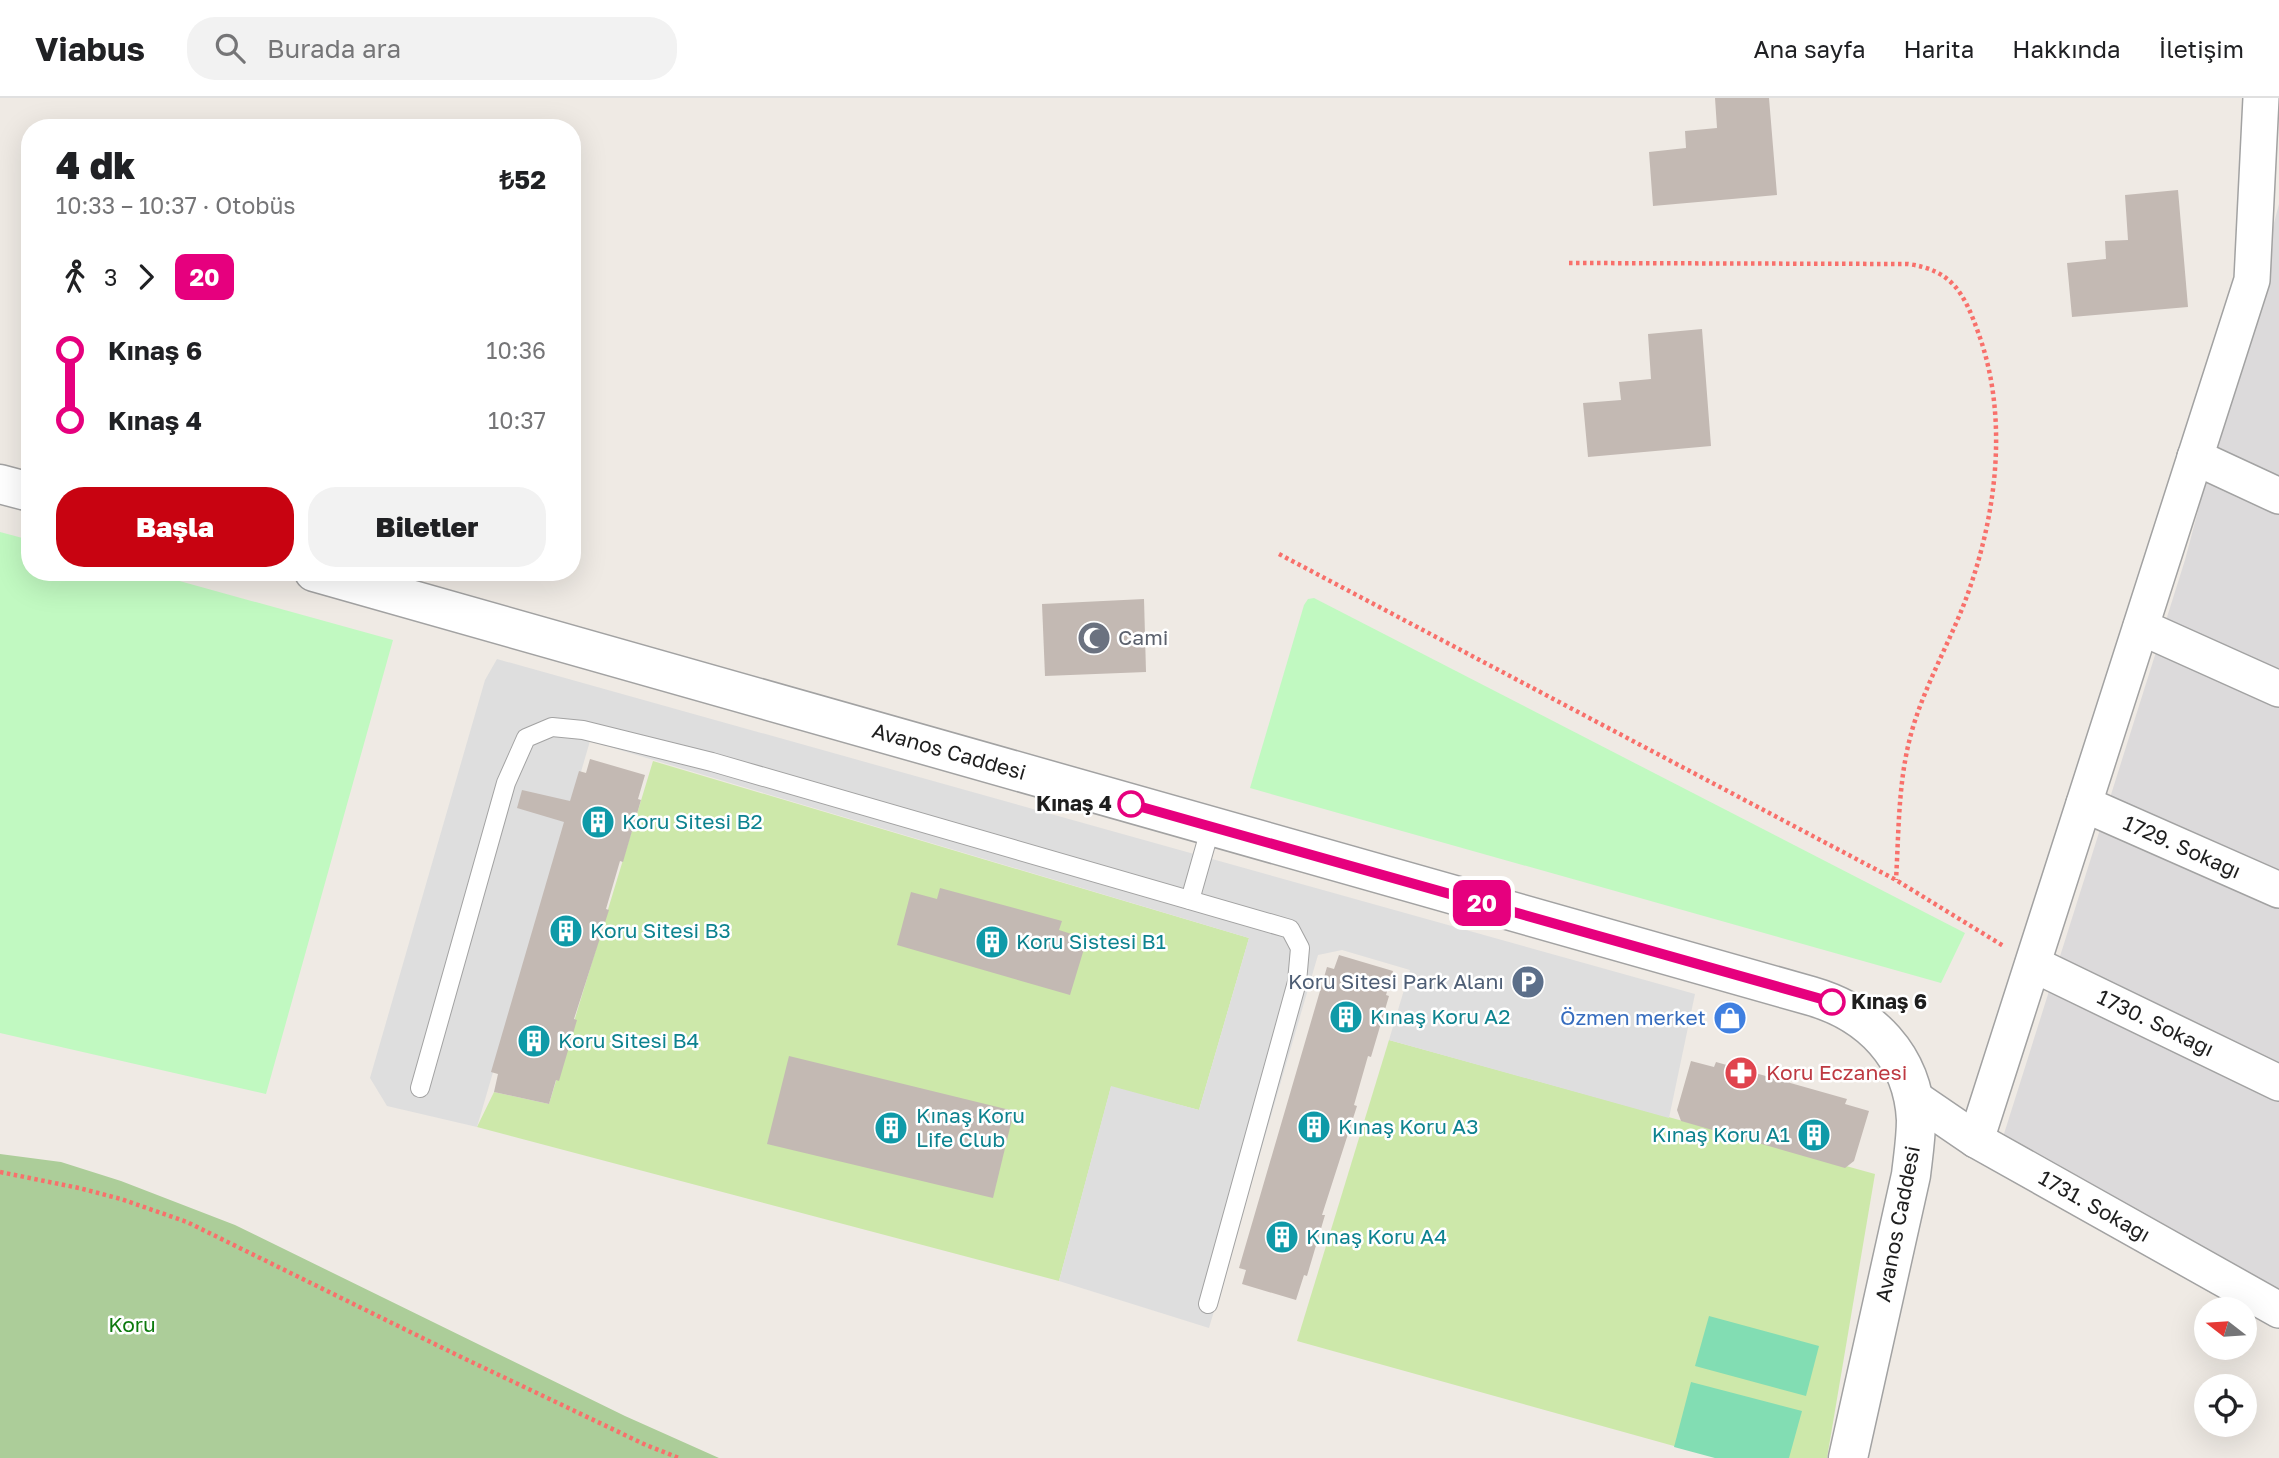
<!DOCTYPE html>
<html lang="tr">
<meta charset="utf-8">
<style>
body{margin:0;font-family:"Golos Text",sans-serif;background:#f2f2f2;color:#202124;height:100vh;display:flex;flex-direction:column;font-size:26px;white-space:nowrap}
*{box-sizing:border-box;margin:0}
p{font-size:23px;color:#757577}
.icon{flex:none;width:38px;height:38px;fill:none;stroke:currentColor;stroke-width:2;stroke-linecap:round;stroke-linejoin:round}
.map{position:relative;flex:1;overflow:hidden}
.panel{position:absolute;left:21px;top:21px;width:560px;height:462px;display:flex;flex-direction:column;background:#fff;border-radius:28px;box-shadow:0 7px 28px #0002}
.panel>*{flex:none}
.badge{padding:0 14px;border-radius:10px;font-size:24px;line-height:46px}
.needle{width:46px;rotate:287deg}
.tools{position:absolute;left:2194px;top:1199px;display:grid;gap:14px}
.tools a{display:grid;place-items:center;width:63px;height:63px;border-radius:50%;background:#fff;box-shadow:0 7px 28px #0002;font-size:35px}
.map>.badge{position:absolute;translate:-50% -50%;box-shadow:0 0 0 4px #fff}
.legs{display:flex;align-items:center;gap:10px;height:77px;padding:0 35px;font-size:23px}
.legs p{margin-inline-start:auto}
.summary{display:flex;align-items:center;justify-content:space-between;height:119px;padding:0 35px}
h1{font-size:38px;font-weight:800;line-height:52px}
.action{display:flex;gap:14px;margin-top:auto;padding:14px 35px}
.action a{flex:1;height:80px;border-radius:28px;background:#c80311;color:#fff;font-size:28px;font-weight:800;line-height:80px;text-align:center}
.action a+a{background:#f2f2f2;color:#202124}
ul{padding:0 35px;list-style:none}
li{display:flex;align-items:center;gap:24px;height:70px;font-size:26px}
li i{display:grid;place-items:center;width:10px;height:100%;margin:0 9px;background:currentColor}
li i::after{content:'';width:18px;height:18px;margin:-9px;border:5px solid;border-radius:50%;background:#fff}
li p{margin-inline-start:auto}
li:first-child i{background:linear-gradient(#0000 50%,currentColor 0)}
li:last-child i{background:linear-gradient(currentColor 50%,#0000 0)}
header{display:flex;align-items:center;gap:42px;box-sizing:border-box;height:98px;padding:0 35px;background:#fff;border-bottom:2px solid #e0e0e0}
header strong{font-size:33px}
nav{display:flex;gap:38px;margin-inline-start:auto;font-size:24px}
.search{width:490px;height:63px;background:#f2f2f2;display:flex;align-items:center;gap:18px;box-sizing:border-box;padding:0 24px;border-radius:28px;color:#757577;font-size:26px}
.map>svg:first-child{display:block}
</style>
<header>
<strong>Viabus</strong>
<div class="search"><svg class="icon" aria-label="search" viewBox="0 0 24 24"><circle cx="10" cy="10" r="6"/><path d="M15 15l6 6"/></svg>Burada ara</div>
<nav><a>Ana sayfa</a><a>Harita</a><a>Hakkında</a><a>İletişim</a></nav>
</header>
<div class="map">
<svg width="2279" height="1360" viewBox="0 0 2279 1360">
<rect width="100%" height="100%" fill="#efeae4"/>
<!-- residential -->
<path fill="#dcdadb" d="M2279,106V1211L2003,1039L2185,462Z"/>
<!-- grass -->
<g fill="#cde8aa">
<path d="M653,663L1249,840L1199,1012L1111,989L1059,1183L477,1029L494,994L549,1006Z"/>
<path d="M1389,942L1875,1076L1827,1360H1717L1297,1243Z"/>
</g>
<!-- forest -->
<path fill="#accd99" d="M0,1056L61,1064L121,1083L235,1127L625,1318L719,1360H0Z"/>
<!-- park -->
<g fill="#c1f9c1">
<path d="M0,434L30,442V474H147L393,542L266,996L0,935Z"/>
<path d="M1314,500L1965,835L1941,885L1250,690L1304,507L1308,501Z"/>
</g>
<!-- pitch -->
<g fill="#82ddb3">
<path d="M1709,1218L1819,1248L1806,1298L1695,1268Z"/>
<path d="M1691,1284L1802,1313L1789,1360H1715L1674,1349Z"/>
</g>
<!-- parking -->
<path fill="#dedede" d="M497,561L1695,896L1669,1020L1389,942L1410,872L1342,852L1318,857L1209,1230L1059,1183L1111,988L1199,1012L1249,840L590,643L477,1029L387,1008L370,980L485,582Z"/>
<!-- building -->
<g fill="#c3b9b3">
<path d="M1715,0H1769L1777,97L1653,108L1649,54L1686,50L1685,33L1717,30Z"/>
<path d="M2178,92L2188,209L2072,219L2067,165L2106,161L2105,143L2128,142L2125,97Z"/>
<path d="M1702,231L1711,348L1588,359L1583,305L1621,302L1619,284L1651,281L1648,236Z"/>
<path d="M1144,501L1146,574L1045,578L1042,506Z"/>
<path d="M590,661L645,677L638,701L641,702L623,764L620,763L606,811L609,812L574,921L577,922L559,983L556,982L549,1006L494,994L498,976L491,974L564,724L517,710L522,692L570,703L579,673L586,675Z"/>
<path d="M940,790L1062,823L1059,832L1087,841L1070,897L897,847L911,794L937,801Z"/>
<path d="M1339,857L1393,873L1386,897L1389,898L1371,959L1368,958L1354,1007L1357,1008L1322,1117H1325L1307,1178L1304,1177L1296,1202L1242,1186L1246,1172L1239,1170L1327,869L1334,871Z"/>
<path d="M789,958L1014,1013L993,1100L767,1046Z"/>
<path d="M1691,963L1714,969L1716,964L1847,1001L1845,1006L1869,1013L1854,1063L1845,1070L1681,1023L1677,1012Z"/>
</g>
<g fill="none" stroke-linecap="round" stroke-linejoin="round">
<defs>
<g id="service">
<path d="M1190,802L1211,728"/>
<path d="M420,990L506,685L526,640L552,629L583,632L712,664L1290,831L1300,850L1297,884L1208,1206"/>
</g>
<g id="minor">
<path d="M2195,359L2279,398"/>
<path d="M2141,529L2279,591"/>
<path id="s1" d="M2084,706L2279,792"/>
<path id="s2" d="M2033,866L2279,985"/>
<path id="s3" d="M1913,999L1976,1042L2279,1212"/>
<path d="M1976,1042L2252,182L2261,0"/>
</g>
<g id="tertiary">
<path d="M0,386L30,394"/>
<path id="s4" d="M314,474L1811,898C1870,915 1913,958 1916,1022C1916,1041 1913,1059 1911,1077L1848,1360"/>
</g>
</defs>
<!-- service casing -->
<use href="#service" stroke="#a2a2a2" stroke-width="20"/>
<!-- minor casing -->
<use href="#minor" stroke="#a2a2a2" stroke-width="38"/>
<!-- tertiary casing -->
<use href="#tertiary" stroke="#a2a2a2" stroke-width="41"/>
<!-- path -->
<g stroke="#f8706b" stroke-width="4.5" stroke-dasharray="3.5 3.5" stroke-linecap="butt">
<path d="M1569,165L1908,166C1952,172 1964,195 1978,234C2010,321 1996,422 1964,506C1948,547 1926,586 1913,629C1898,679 1899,730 1896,782"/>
<path d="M1279,456L1896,782L2005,849"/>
<path d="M0,1074L79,1090L121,1101L187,1124L459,1258L646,1347L679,1360"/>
</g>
<!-- service -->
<use href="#service" stroke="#fff" stroke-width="18"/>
<!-- minor -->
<use href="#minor" stroke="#fff" stroke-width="35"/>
<!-- tertiary -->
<use href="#tertiary" stroke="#fff" stroke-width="38"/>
</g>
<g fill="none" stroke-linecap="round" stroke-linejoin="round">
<defs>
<path id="line-1" d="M1131,706L1832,904"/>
</defs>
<!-- line-1 casing -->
<use href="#line-1" stroke="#fff" stroke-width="16"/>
<!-- line-1 -->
<use href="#line-1" stroke="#e6007e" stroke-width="10"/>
</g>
<!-- icons -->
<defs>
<symbol id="mosque-disc" viewBox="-11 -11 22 22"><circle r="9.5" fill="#6b7280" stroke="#fff"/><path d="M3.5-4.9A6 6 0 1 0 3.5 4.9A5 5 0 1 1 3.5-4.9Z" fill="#fff"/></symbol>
<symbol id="building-disc" viewBox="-11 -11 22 22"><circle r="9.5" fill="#0f9aa8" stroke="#fff"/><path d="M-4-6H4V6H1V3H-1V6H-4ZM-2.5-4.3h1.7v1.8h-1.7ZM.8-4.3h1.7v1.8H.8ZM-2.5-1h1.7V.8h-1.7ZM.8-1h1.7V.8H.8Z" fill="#fff"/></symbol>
<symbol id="parking-disc" viewBox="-11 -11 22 22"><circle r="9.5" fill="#5c6f8a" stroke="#fff"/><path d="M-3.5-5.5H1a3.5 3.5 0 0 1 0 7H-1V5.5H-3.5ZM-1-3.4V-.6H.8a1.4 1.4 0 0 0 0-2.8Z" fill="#fff"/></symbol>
<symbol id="shop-disc" viewBox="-11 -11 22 22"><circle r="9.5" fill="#3f7fe0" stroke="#fff"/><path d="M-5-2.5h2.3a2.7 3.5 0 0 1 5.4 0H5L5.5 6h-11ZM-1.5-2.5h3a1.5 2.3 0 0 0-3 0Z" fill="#fff"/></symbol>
<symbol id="pharmacy-disc" viewBox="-11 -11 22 22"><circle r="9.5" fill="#e0444e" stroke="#fff"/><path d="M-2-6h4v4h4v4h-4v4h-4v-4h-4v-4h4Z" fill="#fff"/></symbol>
</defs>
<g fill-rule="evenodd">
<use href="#mosque-disc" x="1075" y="521" width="38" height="38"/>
<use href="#building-disc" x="579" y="705" width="38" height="38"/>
<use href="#building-disc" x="547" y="814" width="38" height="38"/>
<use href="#building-disc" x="973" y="825" width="38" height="38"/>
<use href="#parking-disc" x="1509" y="865" width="38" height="38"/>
<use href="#building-disc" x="1327" y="900" width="38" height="38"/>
<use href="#shop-disc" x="1711" y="901" width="38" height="38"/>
<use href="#building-disc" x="515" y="924" width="38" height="38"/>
<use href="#pharmacy-disc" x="1722" y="956" width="38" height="38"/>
<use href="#building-disc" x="1295" y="1010" width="38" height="38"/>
<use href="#building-disc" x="872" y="1011" width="38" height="38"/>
<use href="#building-disc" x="1795" y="1018" width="38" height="38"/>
<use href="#building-disc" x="1263" y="1120" width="38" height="38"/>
</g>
<!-- markers -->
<g fill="#fff" stroke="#e6007e" stroke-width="3.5">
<circle cx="1131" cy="706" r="12"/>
<circle cx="1832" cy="904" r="12"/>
</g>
<g text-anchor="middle" stroke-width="5" stroke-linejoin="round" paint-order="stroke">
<!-- worship labels -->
<g font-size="21" fill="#5b616d" stroke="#fff" text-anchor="start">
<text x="1118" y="547">Cami</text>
</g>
<!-- street labels -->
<g font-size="21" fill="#1e1e1e" stroke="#fff">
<text dy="7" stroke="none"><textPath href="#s4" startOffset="660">Avanos Caddesi</textPath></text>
<text dy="7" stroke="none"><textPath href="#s1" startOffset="107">1729. Sokağı</textPath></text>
<text dy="7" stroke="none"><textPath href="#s2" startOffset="136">1730. Sokağı</textPath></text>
<text dy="7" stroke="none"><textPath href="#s3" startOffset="212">1731. Sokağı</textPath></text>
<text transform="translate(1898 1126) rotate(-79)" y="7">Avanos Caddesi</text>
</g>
<!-- stop labels -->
<g font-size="21" font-weight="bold" fill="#1e1e1e" stroke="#fff" text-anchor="end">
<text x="1112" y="713">Kınaş 4</text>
<text x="1851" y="911" text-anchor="start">Kınaş 6</text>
</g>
<!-- culture labels -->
<g font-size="21" fill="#0d838f" stroke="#fff" text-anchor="start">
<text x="622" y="731">Koru Sitesi B2</text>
<text x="590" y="840">Koru Sitesi B3</text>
<text x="1016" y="851">Koru Sistesi B1</text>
<text x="1370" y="926">Kınaş Koru A2</text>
<text x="558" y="950">Koru Sitesi B4</text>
<text x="916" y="1025">Kınaş Koru<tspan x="916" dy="24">Life Club</tspan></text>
<text x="1338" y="1036">Kınaş Koru A3</text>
<text x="1790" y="1044" text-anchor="end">Kınaş Koru A1</text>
<text x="1306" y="1146">Kınaş Koru A4</text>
</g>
<!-- service labels -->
<g font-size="21" fill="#4e5e75" stroke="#fff" text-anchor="end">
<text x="1504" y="891">Koru Sitesi Park Alanı</text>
</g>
<!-- shop labels -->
<g font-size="21" fill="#366cbe" stroke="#fff" text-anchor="end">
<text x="1706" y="927">Özmen merket</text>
</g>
<!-- health labels -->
<g font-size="21" fill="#be3a42" stroke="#fff" text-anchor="start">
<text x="1766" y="982">Koru Eczanesi</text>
</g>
<!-- park labels -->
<g font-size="21" fill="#0d7a0e" stroke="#fff">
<text x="132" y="1234">Koru</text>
</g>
</g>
</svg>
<div class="tools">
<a><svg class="needle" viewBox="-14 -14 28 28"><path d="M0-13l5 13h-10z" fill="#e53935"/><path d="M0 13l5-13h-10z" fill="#757577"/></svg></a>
<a><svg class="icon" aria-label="locate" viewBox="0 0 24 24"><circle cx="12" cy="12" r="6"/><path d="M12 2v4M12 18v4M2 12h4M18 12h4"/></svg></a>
</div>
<b class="badge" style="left:1482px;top:805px;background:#e6007e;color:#fff">20</b>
<section class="panel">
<div class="summary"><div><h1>4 dk</h1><p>10:33 – 10:37 · Otobüs</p></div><b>₺52</b></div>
<div class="legs"><svg class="icon" aria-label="walk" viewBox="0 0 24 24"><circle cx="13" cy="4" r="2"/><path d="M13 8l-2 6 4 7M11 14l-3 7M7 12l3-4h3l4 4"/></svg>3<svg class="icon" aria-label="forward" viewBox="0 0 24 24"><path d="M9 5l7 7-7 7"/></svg><b class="badge" style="background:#e6007e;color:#fff">20</b></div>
<ul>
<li><i style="color:#e6007e"></i><b>Kınaş 6</b><p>10:36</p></li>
<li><i style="color:#e6007e"></i><b>Kınaş 4</b><p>10:37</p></li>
</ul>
<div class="action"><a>Başla</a><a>Biletler</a></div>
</section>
</div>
